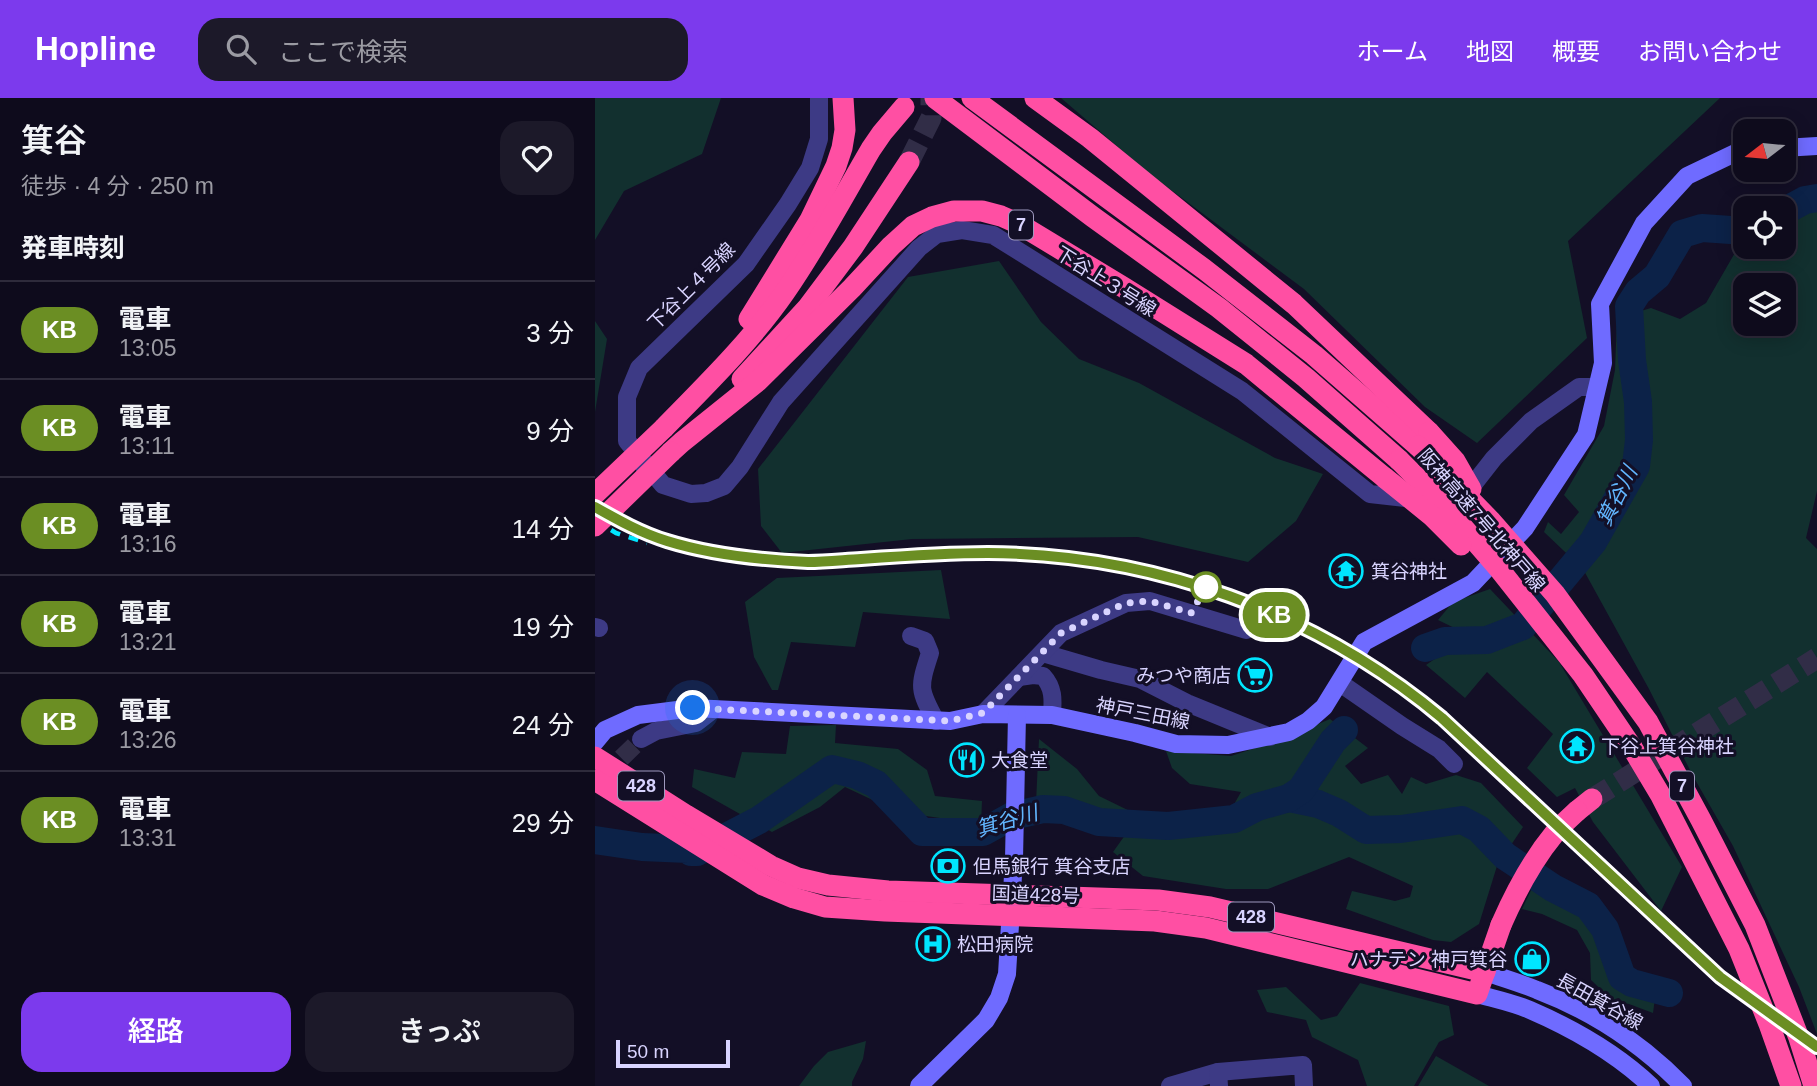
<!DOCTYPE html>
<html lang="ja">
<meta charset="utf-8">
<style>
body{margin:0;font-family:Helvetica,"Noto Sans JP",sans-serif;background:#1c1929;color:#f1f3f6;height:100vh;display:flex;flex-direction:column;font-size:26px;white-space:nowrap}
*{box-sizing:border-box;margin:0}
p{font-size:23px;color:#9b9ba3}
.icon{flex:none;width:38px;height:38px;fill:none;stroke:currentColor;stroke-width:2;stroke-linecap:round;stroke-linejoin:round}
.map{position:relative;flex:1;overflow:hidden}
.panel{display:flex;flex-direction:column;background:#0e0b1c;width:595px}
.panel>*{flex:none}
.badge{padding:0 14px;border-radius:23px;font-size:24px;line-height:46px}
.needle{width:46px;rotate:254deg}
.buttons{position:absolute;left:1138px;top:21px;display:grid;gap:14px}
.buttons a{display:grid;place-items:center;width:63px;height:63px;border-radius:14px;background:#0e0b1c;box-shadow:0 4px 18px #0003,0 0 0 2px #2e2b3b;font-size:35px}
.scale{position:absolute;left:21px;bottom:18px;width:114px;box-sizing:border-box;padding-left:7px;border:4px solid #d9d4ff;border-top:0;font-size:19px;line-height:24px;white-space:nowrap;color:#d9d4ff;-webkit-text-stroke:5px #130f26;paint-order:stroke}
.you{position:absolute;width:35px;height:35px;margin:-18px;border:5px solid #fff;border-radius:50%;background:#1a73e8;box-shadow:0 0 0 10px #1a73e833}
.map>.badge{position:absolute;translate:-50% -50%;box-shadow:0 0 0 4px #fff}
h2{padding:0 21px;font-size:26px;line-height:63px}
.round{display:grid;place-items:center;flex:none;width:74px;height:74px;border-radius:21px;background:#1c1929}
.summary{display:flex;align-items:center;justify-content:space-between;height:119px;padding:0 21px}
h1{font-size:33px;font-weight:600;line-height:52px}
.action{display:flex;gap:14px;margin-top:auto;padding:14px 21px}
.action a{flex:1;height:80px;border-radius:21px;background:#7c3aed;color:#fff;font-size:28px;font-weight:600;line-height:80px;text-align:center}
.action a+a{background:#1c1929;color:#f1f3f6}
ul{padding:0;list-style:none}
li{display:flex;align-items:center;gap:21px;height:98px;padding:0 21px;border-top:2px solid #2e2b3b}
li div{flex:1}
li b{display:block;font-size:26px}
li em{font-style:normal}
li .badge{min-width:77px;font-weight:700;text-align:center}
header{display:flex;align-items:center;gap:42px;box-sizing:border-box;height:98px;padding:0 35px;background:#7c3aed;color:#fff}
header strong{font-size:33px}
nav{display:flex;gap:38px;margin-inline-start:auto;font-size:24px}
.search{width:490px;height:63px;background:#1c1929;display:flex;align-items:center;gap:18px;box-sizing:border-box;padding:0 24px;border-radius:21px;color:#9b9ba3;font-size:26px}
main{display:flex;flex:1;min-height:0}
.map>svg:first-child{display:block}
</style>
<header>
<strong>Hopline</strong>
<div class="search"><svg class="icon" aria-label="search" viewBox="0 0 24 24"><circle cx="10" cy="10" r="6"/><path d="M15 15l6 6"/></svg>ここで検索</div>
<nav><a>ホーム</a><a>地図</a><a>概要</a><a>お問い合わせ</a></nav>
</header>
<main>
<section class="panel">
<div class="summary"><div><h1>箕谷</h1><p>徒歩 · 4 分 · 250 m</p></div><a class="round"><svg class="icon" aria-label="heart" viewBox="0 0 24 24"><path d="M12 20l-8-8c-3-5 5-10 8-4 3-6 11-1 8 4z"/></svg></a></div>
<h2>発車時刻</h2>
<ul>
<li><span class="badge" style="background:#6b8e23;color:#fff">KB</span><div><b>電車</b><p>13:05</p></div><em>3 分</em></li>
<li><span class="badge" style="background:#6b8e23;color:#fff">KB</span><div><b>電車</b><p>13:11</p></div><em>9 分</em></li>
<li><span class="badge" style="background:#6b8e23;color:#fff">KB</span><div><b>電車</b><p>13:16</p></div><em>14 分</em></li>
<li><span class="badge" style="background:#6b8e23;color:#fff">KB</span><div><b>電車</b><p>13:21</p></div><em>19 分</em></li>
<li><span class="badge" style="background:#6b8e23;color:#fff">KB</span><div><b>電車</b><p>13:26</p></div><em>24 分</em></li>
<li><span class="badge" style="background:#6b8e23;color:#fff">KB</span><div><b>電車</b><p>13:31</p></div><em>29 分</em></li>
</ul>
<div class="action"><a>経路</a><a>きっぷ</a></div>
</section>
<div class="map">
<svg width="1222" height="988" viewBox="0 0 1222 988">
<rect width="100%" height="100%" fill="#130f26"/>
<!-- green -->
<g fill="#12302f" fill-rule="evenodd">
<path d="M0,0H126L107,56L29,93L0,142Z"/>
<path d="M466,0H1125L973,143L992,240L882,345L830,309L709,191L552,74Z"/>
<path d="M1222,109V393L1211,440L1222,451V936L1204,889L1138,748L1098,678L1054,591L988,471L949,434L953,424L966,436L984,414L969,397L1009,328L1020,272L1022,220L1056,210L1085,221L1111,205L1145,146L1150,143V149H1188V123L1207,113ZM1150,187H1188V226H1150Z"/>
<path d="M404,163L446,224L484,261L544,285L680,360L728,376L701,423L653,464L543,439L317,441L187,455L166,428L163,371L313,179Z"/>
<path d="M0,223L12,241L0,314Z"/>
<path d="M346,472L355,521L268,514L260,549L196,544L183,592H177L159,559L150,504L182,480Z"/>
<path d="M895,491L964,564L1087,769L1066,813L998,724L980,690L962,699L932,670L958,636L892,574L870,600L831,567L874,537L843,522L858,504Z"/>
<path d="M735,621L773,650L750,668L766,686L793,677L807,696L816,679L831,686L861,677L886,685L928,729L902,768L884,826L856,844L838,842L751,811L757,793L800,803L815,799L818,788L754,759L673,791H631L548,778L518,754L533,733L512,719L461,703L441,705L444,641L482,671L504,698L545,718L578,738L624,733L646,694L595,686L577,670L571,653L636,658L688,641Z"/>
<path d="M241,627L240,645L303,651L332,672L340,698L387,703L386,726L331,718L313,731L284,705L250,689L225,709L177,734L97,689L99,671L140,680L147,654L191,656L195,628Z"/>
<path d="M940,784L989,812L1006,833L1022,880L1060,900L1058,915L1034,906L1018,903L996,882L995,855L982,832L947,816L927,811Z"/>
<path d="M765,885L854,908L859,937L844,944L819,988H772L763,962L717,939L711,922L672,914L662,892L691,889L726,922L742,918Z"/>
<path d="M271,943L268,961L257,984V988H204L219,968L233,954Z"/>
<path d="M841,958L894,988H823Z"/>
</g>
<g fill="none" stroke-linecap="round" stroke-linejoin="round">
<!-- river -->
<g stroke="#0c2248" stroke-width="28">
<path d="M1188,114L1210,102L1222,100"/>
<path d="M830,550L850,543L892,542L928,528L998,444L1041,368L1044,342L1043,304L1037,262L1034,208L1043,194L1062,178L1087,136L1107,130L1150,133"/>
<path d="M694,700L723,706L744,715L771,732L806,731L867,722L884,731L910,758L958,790L993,808L1010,831L1027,879L1037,885L1074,895"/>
<path d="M0,742L47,749L93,751L96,754H102L164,722L237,671L262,677L281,686L327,734H388L417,718L448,711L469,712L504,724L573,728L639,721L662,709L694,700L706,692L738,643L749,632"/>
</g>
<!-- street-tunnel -->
<path stroke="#312d47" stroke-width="18" stroke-dasharray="18 9" stroke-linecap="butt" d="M7,679L46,641"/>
<!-- highway-tunnel -->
<g stroke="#312d47" stroke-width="21" stroke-dasharray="21 10" stroke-linecap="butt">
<path d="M314,64L336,20V0"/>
<path d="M997,701L1222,560"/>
</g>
<!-- street -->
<g stroke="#3d3a85" stroke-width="18">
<path d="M50,365L32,343V299L44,270L151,166L193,106L215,70L224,41V0"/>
<path d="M48,367L50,365L68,387L96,396L111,395L129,388L145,369L186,304L324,150L342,136L367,132L398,137L647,293L775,396L863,406L899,360L936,323L984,289H1001"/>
<path d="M0,529L4,530"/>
<path d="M316,538L330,543L335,555C324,589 323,591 341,623"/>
<path d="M448,555L506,572L545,581L592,605L675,639"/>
<path d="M424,579L438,577L448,578C459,590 458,602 457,617"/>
<path d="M745,585L807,628L844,651L859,666"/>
<path d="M388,616L466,535L531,505L555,503L651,532"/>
<path d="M46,641L61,633L101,625L119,611"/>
<path d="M575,988L623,974"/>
<path d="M624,988L623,974L708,967L709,988"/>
</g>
<!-- secondary -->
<g stroke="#6f6bff" stroke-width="18">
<path d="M1188,50L1222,48"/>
<path d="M0,644L10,632L43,617L98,610L355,623L388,616L457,617L540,635L581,646L633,647L694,634L713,623L729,609L769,544L878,485L930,430L991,337L1008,265L1005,206L1049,125L1092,78L1138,56L1150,55"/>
<path d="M890,874C908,880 925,885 942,892C997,913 1047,946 1088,988"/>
<path d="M882,896C900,901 919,905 935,912C979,931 1021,955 1056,988"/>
<path d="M324,988L391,922L404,900L412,876L419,761L422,617"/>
</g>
<!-- highway -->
<g stroke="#ff4fa3" stroke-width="21">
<path d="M340,0L498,119L624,210L711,280L804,362"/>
<path d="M377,0L609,171L719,257L823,348"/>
<path d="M440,0L495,40L699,206L834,334"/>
<path d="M154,221L215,122L241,68L247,50L250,32L248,0"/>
<path d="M147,281L213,209L258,149L314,64"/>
<path d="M69,330C111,287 156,243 190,194C222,148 248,99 276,51L287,35L309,9"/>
<path d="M76,354L87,344L163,283L257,190L296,148L318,128L337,119L359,113H387L406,118L424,126L528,189L651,266L790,380"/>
<path d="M0,659L91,717L176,768L203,780L233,787L293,793L563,802L615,809L890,874"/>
<path d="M0,682L168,787L199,800L230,809L290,813L560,823L611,830L882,896L906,827"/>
<path d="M982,713L997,701"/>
</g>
<!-- rail -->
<g stroke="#00e5ff" stroke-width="4.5" stroke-dasharray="10 9" stroke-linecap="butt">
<path d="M0,409C23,422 46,435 72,443C117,457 166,462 213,464C230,464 248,462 266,461C308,458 351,455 393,455C433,455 475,459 515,465C534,468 553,474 571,479C672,505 767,554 847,620L1125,879L1222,949"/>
<path d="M0,422L21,435L52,445"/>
</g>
<!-- highway-bridge -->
<g stroke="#ff4fa3" stroke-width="21">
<path d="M834,334L860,363L876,391"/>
<path d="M823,348L895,422L960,496L1053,624L1106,722L1160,827L1204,940L1219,988"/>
<path d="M804,362L847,405L905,472L988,577L1038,651L1066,698L1144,851L1174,926L1196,988"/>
<path d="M790,380L837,418L866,447"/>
<path d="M0,396L69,330"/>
<path d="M0,428L76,354"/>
<path d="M906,827C920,795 936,764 959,736C966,728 974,720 982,713"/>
</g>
</g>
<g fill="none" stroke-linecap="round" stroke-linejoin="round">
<defs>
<path id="line" d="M0,409C23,422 46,435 72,443C117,457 166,462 213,464C231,464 248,462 266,461C308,458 351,455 393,455C559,456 720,514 847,620L1125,879L1222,949"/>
</defs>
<!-- line casing -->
<use href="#line" stroke="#fff" stroke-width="16"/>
<!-- line -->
<use href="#line" stroke="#6b8e23" stroke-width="10"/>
<!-- walk -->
<path stroke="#d9d4ff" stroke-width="7" stroke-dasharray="0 12.6" d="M98,610L355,623L388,615L466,535L531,505L555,503L596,515L611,489"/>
</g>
<!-- icons -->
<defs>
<symbol id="temple-ring" viewBox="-11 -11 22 22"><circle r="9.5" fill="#130f26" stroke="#00e5ff" stroke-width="1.5"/><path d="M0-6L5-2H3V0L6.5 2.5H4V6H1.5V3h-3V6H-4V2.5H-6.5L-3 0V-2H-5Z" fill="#00e5ff"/></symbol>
<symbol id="supermarket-ring" viewBox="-11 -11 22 22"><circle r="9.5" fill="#130f26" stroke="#00e5ff" stroke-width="1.5"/><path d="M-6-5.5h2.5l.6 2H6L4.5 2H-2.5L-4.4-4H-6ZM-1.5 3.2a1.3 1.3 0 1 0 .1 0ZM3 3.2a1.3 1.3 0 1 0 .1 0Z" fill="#00e5ff"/></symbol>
<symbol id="restaurant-ring" viewBox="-11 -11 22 22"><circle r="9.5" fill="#130f26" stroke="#00e5ff" stroke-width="1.5"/><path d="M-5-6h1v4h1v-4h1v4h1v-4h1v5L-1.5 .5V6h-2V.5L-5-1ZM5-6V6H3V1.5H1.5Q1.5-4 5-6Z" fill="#00e5ff"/></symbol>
<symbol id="bank-ring" viewBox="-11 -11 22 22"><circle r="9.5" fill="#130f26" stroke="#00e5ff" stroke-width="1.5"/><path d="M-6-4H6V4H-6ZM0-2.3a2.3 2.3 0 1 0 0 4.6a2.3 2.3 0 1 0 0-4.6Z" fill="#00e5ff"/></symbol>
<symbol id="hospital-ring" viewBox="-11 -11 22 22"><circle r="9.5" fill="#130f26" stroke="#00e5ff" stroke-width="1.5"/><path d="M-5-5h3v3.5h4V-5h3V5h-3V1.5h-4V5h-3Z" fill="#00e5ff"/></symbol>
<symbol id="shop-ring" viewBox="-11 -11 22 22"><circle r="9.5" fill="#130f26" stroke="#00e5ff" stroke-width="1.5"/><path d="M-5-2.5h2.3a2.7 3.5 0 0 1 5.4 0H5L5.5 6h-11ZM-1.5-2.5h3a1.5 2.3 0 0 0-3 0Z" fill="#00e5ff"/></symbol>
</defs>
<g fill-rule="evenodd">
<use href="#temple-ring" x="732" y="454" width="38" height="38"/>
<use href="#supermarket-ring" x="641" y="558" width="38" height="38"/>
<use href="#temple-ring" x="963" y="629" width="38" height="38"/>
<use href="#restaurant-ring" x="353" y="643" width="38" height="38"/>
<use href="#bank-ring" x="334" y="749" width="38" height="38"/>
<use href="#hospital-ring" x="319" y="827" width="38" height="38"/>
<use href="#shop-ring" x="918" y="842" width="38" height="38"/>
</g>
<!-- markers -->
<circle fill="#fff" stroke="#6b8e23" stroke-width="3.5" cx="611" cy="489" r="14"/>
<g text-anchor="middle" stroke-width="6" stroke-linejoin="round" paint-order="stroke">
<!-- shield labels -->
<g fill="#130f26" stroke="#9e99be" stroke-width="2">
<rect x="414" y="112.5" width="24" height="29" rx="5"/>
<rect x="23" y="673.5" width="46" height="29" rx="5"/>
<rect x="1075" y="673.5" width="24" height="29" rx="5"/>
<rect x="633" y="804.5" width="46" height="29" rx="5"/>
</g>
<g font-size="18" font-weight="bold" fill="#d9d4ff">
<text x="426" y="133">7</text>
<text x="46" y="694">428</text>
<text x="1087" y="694">7</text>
<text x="656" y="825">428</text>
</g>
<!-- street labels -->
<g font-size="19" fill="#d9d4ff" stroke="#130f26">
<text transform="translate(511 183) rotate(32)" y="7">下谷上３号線</text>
<text transform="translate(96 188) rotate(-45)" y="7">下谷上４号線</text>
<text transform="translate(887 422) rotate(49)" y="7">阪神高速7号北神戸線</text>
<text transform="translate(548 615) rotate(11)" y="7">神戸三田線</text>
<text transform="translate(441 796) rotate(2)" y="7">国道428号</text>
<text transform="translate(1005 903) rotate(29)" y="7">長田箕谷線</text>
</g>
<!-- poi labels -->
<g font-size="19" fill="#d9d4ff" stroke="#130f26" text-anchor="start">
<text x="776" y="480">箕谷神社</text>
<text x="636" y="584" text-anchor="end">みつや商店</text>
<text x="1006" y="655">下谷上箕谷神社</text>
<text x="396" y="669">大食堂</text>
<text x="378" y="775">但馬銀行 箕谷支店</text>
<text x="362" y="853">松田病院</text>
<text x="912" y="868" text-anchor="end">ハナテン 神戸箕谷</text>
</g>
<!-- water labels -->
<g font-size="21" font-style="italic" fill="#62b6ff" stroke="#130f26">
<text transform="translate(1022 398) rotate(-63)" y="7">箕谷川</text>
<text transform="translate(412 723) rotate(-16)" y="7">箕谷川</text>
</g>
</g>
</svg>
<div class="buttons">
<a><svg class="needle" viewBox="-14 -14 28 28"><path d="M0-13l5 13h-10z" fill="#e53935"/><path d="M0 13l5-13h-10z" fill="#9b9ba3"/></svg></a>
<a><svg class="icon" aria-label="locate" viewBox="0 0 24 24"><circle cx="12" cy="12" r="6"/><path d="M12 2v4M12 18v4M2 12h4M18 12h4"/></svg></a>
<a><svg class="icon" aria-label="layers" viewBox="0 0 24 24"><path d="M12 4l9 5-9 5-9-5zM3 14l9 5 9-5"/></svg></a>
</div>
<div class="scale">50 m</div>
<div class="you" style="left:98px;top:610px"></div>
<b class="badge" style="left:679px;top:517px;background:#6b8e23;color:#fff">KB</b>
</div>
</main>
